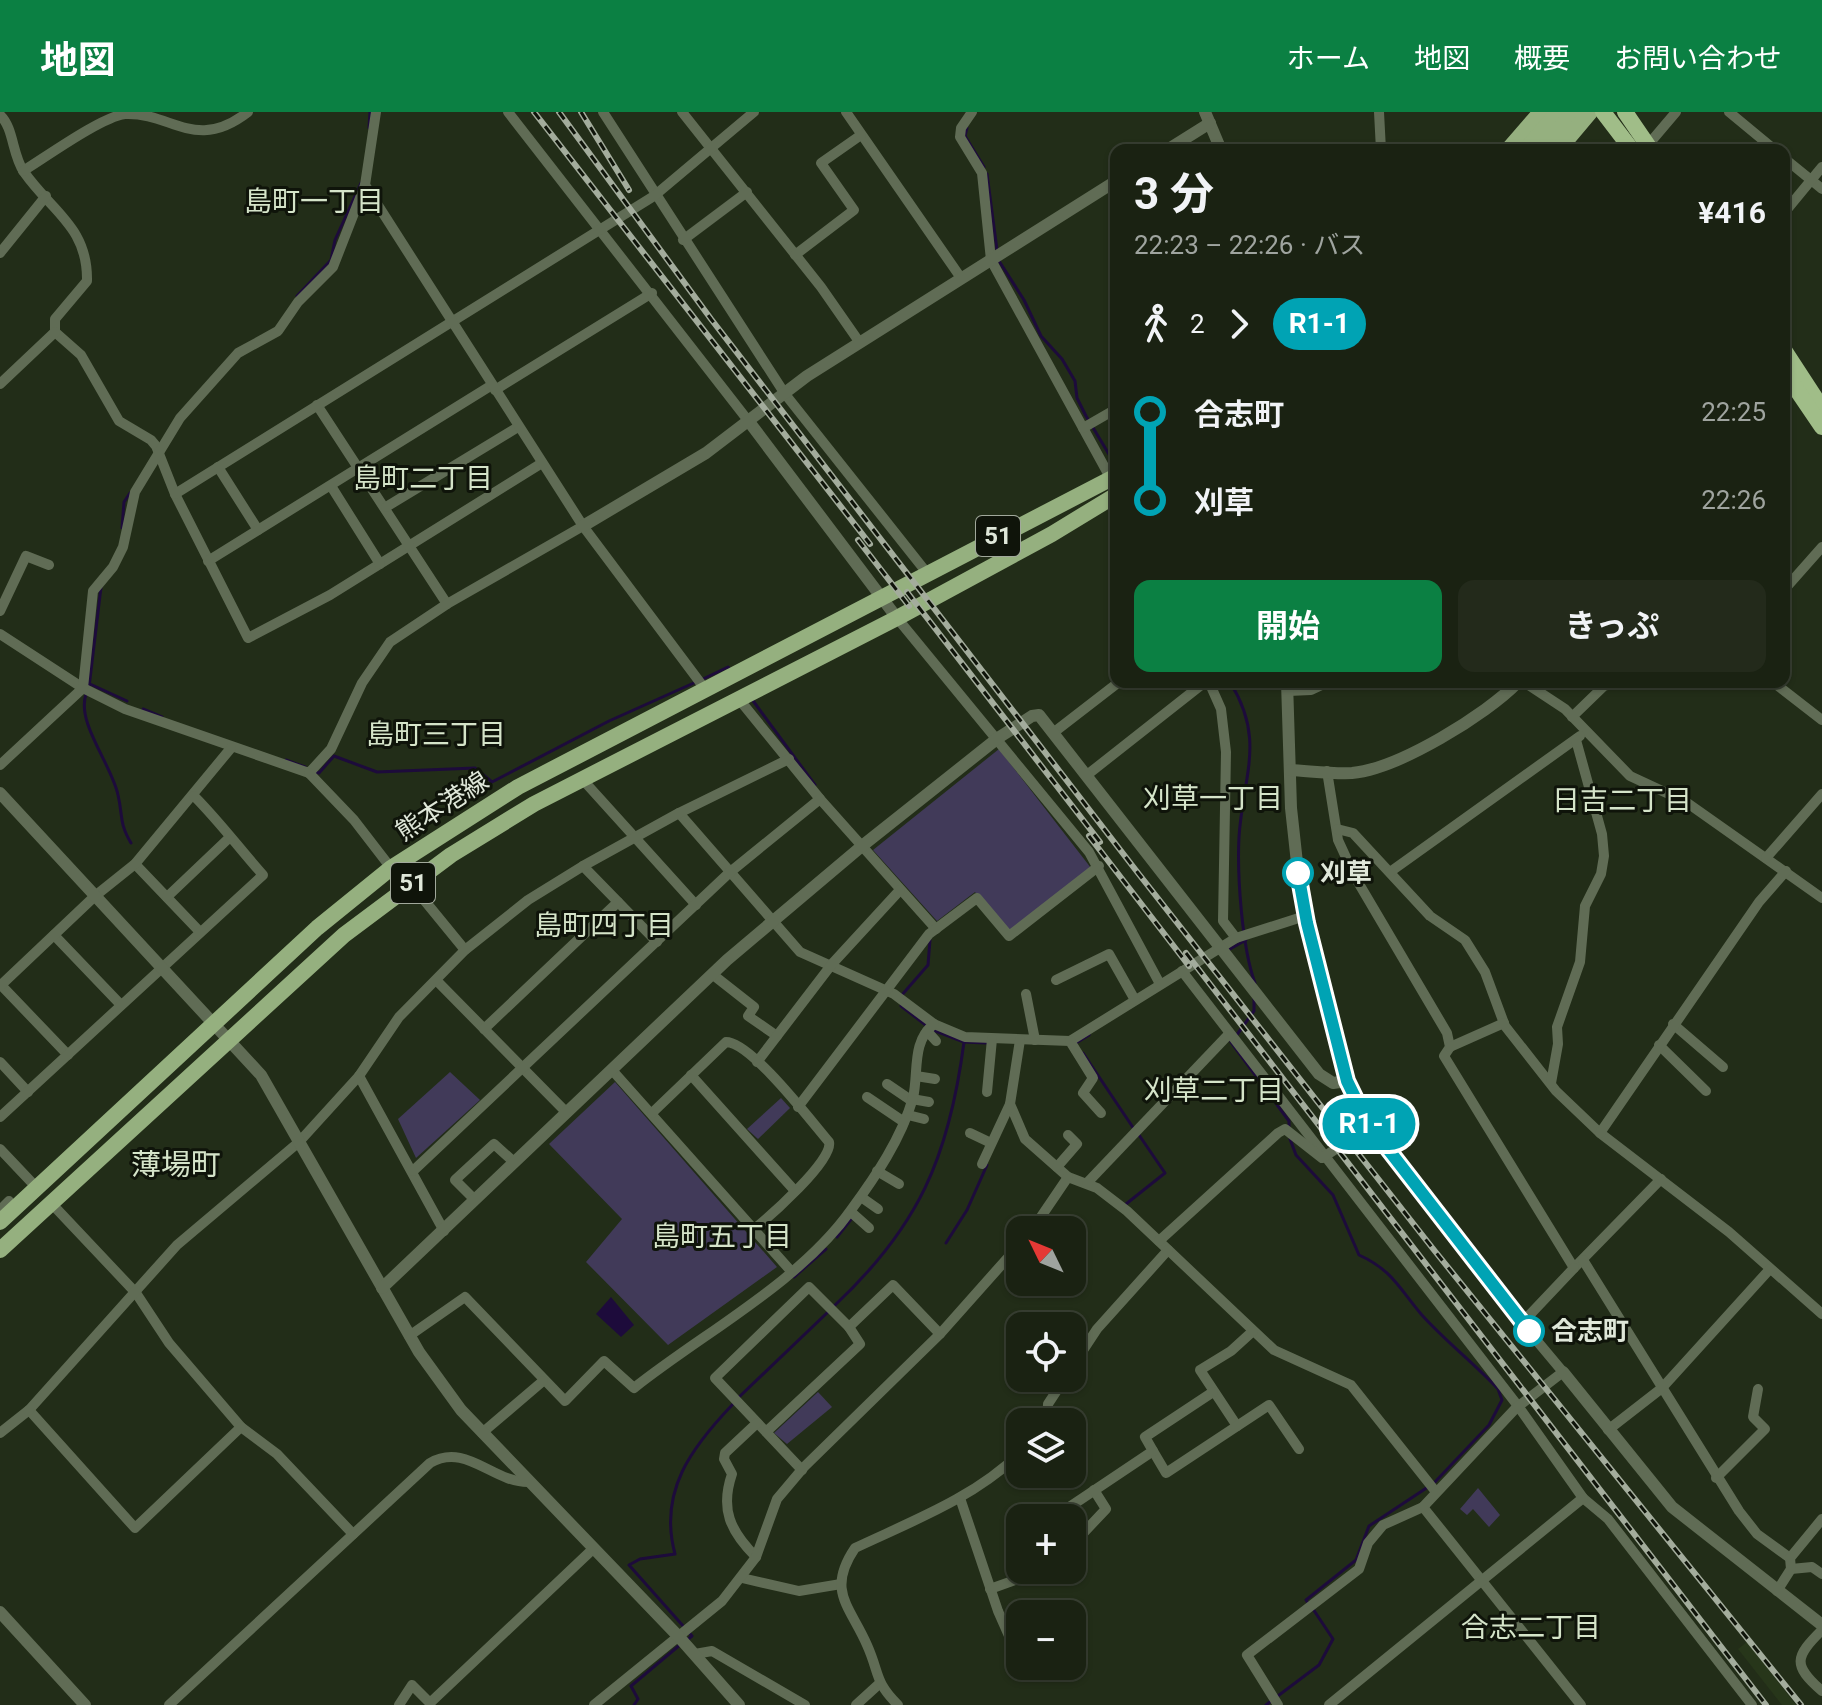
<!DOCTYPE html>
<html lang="ja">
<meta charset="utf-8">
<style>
body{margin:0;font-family:Roboto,"Noto Sans JP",sans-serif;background:#232a1b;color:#f1f3f6;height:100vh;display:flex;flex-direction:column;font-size:30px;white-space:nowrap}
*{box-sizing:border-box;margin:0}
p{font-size:26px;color:#9fa49f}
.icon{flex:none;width:44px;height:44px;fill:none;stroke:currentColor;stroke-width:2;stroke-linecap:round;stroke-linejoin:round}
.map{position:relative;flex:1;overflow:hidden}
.side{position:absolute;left:1110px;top:32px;width:680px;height:544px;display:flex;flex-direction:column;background:#1a2212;border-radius:16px;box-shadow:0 2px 6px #0004,0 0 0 2px #383f32}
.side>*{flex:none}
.badge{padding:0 16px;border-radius:26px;font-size:28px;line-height:52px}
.needle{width:52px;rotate:313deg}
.buttons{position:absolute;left:1006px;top:1104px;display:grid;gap:16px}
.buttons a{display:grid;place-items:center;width:80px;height:80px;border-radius:16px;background:#1a2212;box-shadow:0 2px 6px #0004,0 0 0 2px #383f32;font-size:40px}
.map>.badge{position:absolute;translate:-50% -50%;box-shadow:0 0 0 4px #fff}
.legs{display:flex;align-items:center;gap:12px;height:88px;padding:0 24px;font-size:26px}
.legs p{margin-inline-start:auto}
.head{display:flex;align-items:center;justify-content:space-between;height:136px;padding:0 24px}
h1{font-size:44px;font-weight:700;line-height:60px}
.action{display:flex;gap:16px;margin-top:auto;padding:16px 24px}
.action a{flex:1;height:92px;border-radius:16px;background:#0b8043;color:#fff;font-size:32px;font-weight:700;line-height:92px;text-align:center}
.action a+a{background:#232a1b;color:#f1f3f6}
ul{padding:0 24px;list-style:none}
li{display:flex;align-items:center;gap:28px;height:88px;font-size:30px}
li i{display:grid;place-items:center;width:12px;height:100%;margin:0 10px;background:currentColor}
li i::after{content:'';width:20px;height:20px;margin:-10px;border:6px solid;border-radius:50%;background:#1a2212}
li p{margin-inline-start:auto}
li:first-child i{background:linear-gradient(#0000 50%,currentColor 0)}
li:last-child i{background:linear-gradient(currentColor 50%,#0000 0)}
header{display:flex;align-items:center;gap:48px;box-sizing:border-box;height:112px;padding:0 40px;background:#0b8043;color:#fff}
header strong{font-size:38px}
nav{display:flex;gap:44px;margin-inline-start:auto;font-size:28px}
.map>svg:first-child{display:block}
</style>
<header>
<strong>地図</strong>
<nav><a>ホーム</a><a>地図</a><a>概要</a><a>お問い合わせ</a></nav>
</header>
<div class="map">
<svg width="1822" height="1593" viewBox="0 0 1822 1593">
<rect width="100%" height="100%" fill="#222d18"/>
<!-- built -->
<path fill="#27361a" d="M1747,1530L1796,1593H1782L1738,1537Z"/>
<!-- green -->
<g fill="#413a59">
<path d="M999,637L1091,756L1009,821L975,780L937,809L873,738Z"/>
<path d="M450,960L480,988L416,1046L398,1007Z"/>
<path d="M615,970L777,1155L668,1233L586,1150L622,1107L549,1032Z"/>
<path d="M781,986L790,996L758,1027L747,1017Z"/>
<path d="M818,1280L832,1295L787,1332L774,1321Z"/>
<path d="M1478,1376L1500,1403L1489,1415L1473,1397L1467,1403L1460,1397Z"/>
</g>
<!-- water -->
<path fill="#1d0b3b" d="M611,1185L634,1213L621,1225L596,1202Z"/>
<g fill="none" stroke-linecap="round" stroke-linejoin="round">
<!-- stream -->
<g stroke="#1d0b3b" stroke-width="3">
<path d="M369,16L370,0"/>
<path d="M967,16L965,24L984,55"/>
<path d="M987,62L997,138"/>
<path d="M999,149L1024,188L1041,224L1062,247L1075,269L1077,286L1086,304L1116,354"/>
<path d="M297,184L331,148L335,128L361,71"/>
<path d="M122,416L124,390L130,381"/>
<path d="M703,567L728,555L731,559"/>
<path d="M1230,570C1266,628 1243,663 1239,725C1237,763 1242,836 1255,871"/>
<path d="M90,572L127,589"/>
<path d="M89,575L101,475"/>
<path d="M86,582C76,611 112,653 118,683C123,704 119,711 131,731"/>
<path d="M751,586L815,673"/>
<path d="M143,597L162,605"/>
<path d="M286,648L305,655"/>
<path d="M316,660L319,661L334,644L377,660L475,656L492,670L609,609L696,570"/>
<path d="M1230,837L1246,828"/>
<path d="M901,884L928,853L930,828"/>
<path d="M901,894L927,914"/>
<path d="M1236,924L1254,899V886"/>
<path d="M964,930L986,931"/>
<path d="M1231,930L1289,1009V1015"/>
<path d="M1076,931L1089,923"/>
<path d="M1083,941L1134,1017"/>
<path d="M1290,1027L1296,1043L1333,1083L1359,1143C1392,1158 1399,1176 1421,1202C1445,1229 1474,1251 1498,1277L1502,1288L1489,1313L1434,1371"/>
<path d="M1126,1092L1165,1061L1139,1023"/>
<path d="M837,1125L852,1106"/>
<path d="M946,1131L967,1098L987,1053"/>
<path d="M794,1165L826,1137"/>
<path d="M833,1195C919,1115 949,1045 964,930L933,918"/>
<path d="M738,1286L828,1200"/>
<path d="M1308,1491L1306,1488L1356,1448L1369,1414L1428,1375"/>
<path d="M687,1528L692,1524L629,1453L640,1447L675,1442C658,1379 692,1335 733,1292"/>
<path d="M634,1593L638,1587L631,1574L681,1532"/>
<path d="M1266,1593L1319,1553L1333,1527L1313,1497"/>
</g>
<!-- minor -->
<g stroke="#606c55" stroke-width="10">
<path d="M508,0L750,311"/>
<path d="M603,0L785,282L927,461"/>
<path d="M682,0L821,175L860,231"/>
<path d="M846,0L961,166"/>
<path d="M972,0L961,16L960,25L982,61L991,148L1111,367"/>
<path d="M1379,0L1381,38"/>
<path d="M1729,0L1775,38"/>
<path d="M0,3C14,16 12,43 24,60C52,100 88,115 87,169L55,207V220L81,243L119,309L151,328L156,334L175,382L248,526L330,483L542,351"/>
<path d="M1648,33L1676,0"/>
<path d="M1784,46L1822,77"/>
<path d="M23,59C46,45 101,5 125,2C172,0 195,41 248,0"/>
<path d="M365,73L376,0"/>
<path d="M1784,101L1822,55"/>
<path d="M683,128L747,80"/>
<path d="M0,141L46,84"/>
<path d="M795,143L854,98L821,51L861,23"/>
<path d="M0,272L55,220"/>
<path d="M495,278L652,181"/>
<path d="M317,293L447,492"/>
<path d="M1083,316L1116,297"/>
<path d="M218,355L258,418"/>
<path d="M331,374L380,452"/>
<path d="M175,382L654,84L754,0"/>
<path d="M386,395L518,315"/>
<path d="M208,449L492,273"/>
<path d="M1784,478L1822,435"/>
<path d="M0,499L26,444L49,453"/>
<path d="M897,506L1089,740L1160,872"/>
<path d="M0,522L83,576L125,597L309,661L331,637L362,571L390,530L447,492L583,414"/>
<path d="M1209,570L1221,597L1226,640L1223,809L1236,826"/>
<path d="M1524,570L1565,597L1630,664L1686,690L1822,786"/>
<path d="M1773,570L1822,608"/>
<path d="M1288,579L1311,578L1328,570"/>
<path d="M738,586L820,687L936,817"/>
<path d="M1572,605L1604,574L1618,570"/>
<path d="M1053,621L1119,570"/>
<path d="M0,653L83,576L93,479L113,455L123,435L135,380L180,306L238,241L278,219L298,190L333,155L365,73L583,414L705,577"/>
<path d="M1327,659L1338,728L1355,765L1447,921L1450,935L1444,944L1574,1156L1661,1067"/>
<path d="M309,661L354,708L391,756"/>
<path d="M1087,663L1205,570"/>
<path d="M583,668L696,793"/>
<path d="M679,701L800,840L894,882L934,912L965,925L1070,929L1236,826L1305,804"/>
<path d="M1337,717L1353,721L1430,804L1465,828L1485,860L1505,914L1556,979L1600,1021L1729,1120L1822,1202"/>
<path d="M1766,746L1822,682"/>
<path d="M135,752L200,820"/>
<path d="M583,754L657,830"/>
<path d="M1390,760L1580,624"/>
<path d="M411,772L465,838"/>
<path d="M167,785L229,726"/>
<path d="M54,823L121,893"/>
<path d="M1182,859L1518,1294L1583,1386L1608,1407L1752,1593"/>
<path d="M712,862L754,895L748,904L777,924"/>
<path d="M1056,868L1109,842L1135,888"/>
<path d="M437,869L567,1001"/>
<path d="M0,872L68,943"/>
<path d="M0,874L95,784L135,752L231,636"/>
<path d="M1026,882L1035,928"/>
<path d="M1673,912L1723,955"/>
<path d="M484,917L618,790"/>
<path d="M927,919L936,929"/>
<path d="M1020,928L1010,992L1025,1027L1068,1065L1097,1076L1127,1099L1274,1238L1351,1273L1436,1380"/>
<path d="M1070,929L1093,966L1083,981L1101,1001"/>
<path d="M1659,933L1706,979"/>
<path d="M1450,935L1504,911"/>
<path d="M0,950L28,980"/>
<path d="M757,950L832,852L900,778"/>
<path d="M612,958L791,1159"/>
<path d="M691,963L795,1079"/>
<path d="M359,964L444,1119"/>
<path d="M916,964L935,967"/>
<path d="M1551,971L1558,932L1557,915L1580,850L1585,794L1601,762L1604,744L1602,722L1576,628"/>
<path d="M887,972L912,989"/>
<path d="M987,980L992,927"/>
<path d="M867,985L904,1010"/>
<path d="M912,987L929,990"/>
<path d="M798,995L929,822L977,786L1009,824L1099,754"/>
<path d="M652,1001L726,930C751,930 811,1009 829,1030C834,1048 769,1105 753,1118"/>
<path d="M908,1003L924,1007"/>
<path d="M0,1005L263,763C239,736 219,709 194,684"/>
<path d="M970,1021L991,1031"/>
<path d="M1600,1021L1759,790L1786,759"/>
<path d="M0,1037L36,1075"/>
<path d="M982,1052L1010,992"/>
<path d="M1057,1055L1077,1032L1068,1023"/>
<path d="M413,1059L729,761L820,687"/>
<path d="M877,1059L899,1072"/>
<path d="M1087,1071L1229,922"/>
<path d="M861,1085L878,1097"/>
<path d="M475,1088L455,1068L494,1032L514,1050"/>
<path d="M52,1092L136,1181L169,1231L241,1315L277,1342L353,1422"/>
<path d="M0,1098L9,1089"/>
<path d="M851,1100L869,1116"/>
<path d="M1032,1118L1068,1065"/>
<path d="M1159,1129L1278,1021L1285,1017L1322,1046L1354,1025"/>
<path d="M1583,1148L1739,1399L1757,1422L1790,1446"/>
<path d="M849,1215L893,1173L940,1222"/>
<path d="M409,1224L465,1185L565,1289L604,1249L634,1276C703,1221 799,1171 851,1098C876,1064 901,1027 913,986C919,960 911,930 934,912"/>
<path d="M1072,1255L1097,1217L1168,1138"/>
<path d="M29,1298L135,1416L241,1315"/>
<path d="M1047,1310L1048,1292L1065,1266"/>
<path d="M1237,1314L1200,1258L1231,1239L1253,1219"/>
<path d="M1608,1318L1662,1276L1770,1157"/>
<path d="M766,1320L860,1232L849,1215L809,1175L715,1266L802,1358"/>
<path d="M0,1321L29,1298L177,1133L299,1030L359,964L399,905L465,838L528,788L583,754L679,701L789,647"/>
<path d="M482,1321L543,1269"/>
<path d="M1153,1339L1166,1361L1269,1293L1299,1337"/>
<path d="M1716,1366L1765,1317L1753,1305L1758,1277"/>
<path d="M960,1386L998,1499L1017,1542"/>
<path d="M1423,1395L1581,1593"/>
<path d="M1053,1406L1153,1339L1145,1325L1213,1280"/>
<path d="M1072,1433L1106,1397L1094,1378"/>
<path d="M756,1445C730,1419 720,1397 732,1362L724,1347L725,1341L757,1311"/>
<path d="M1791,1457L1812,1455L1822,1462"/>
<path d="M742,1466L799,1479L841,1472"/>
<path d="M990,1477L1043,1458"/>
<path d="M1777,1479L1791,1457L1790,1446L1822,1407"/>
<path d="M1822,1518C1795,1545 1792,1553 1822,1579"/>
<path d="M695,1542L712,1539L805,1593"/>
<path d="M169,1593L430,1351C466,1330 493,1371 529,1370"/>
<path d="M399,1593L412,1573L430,1591L594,1436"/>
<path d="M594,1593L722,1489L756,1445L777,1387L804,1355L940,1222L1020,1132"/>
<path d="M856,1593L879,1572"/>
<path d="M898,1593C874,1569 880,1562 867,1533C850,1494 826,1479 855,1436C912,1409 974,1386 1020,1341"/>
<path d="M1278,1593L1247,1543L1359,1457L1368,1431L1383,1413L1423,1395L1516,1296L1563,1260L1522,1211L1574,1156"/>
<path d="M1329,1593L1583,1386"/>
</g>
<!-- tertiary -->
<g stroke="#606c55" stroke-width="12">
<path d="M1205,0L1221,38"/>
<path d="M1167,38L1210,11"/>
<path d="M750,311L897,506"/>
<path d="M583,414L706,341L807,264L1116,69"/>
<path d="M1287,570L1291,696L1298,760L1305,804L1347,969L1367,1010L1522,1211"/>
<path d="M1290,658C1310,659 1332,662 1352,661C1398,657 1486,603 1518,570"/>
<path d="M0,681L261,963L419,1240L461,1298L679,1525L739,1593"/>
<path d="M382,1176L727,848L862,734L998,626L1032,604L1039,603L1319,962L1333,971L1347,969"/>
<path d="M1563,1260L1672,1395L1822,1513"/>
<path d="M0,1500L85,1593"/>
</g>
<!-- primary -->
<g stroke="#95b07f" stroke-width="16">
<path d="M1508,38L1541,0"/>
<path d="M1526,38L1558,0"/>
<path d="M1542,38L1574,0"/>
<path d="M1558,38L1590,0"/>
<path d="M0,1110L317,816L391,756L518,675L1116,364"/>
<path d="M0,1138L344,823L451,743L534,692L897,506L1052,422L1116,383"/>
</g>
<!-- trunk -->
<g stroke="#a0bd88" stroke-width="16">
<path d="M1603,0L1632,38"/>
<path d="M1625,0L1651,38"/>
<path d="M1784,238L1822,296"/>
<path d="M1784,259L1822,315"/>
</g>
<defs>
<g id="rail">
<path d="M534,0L870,432"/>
<path d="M559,0L711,207L1138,761L1434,1138L1801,1593"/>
<path d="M581,0L629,78"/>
<path d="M858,428L909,494"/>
<path d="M907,480L1100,730"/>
<path d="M1089,724L1189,854"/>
<path d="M1186,841L1766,1593"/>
</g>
</defs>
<!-- rail casing -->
<use href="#rail" stroke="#a3ac9c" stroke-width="6"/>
<!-- rail -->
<use href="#rail" stroke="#0f140a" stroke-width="3" stroke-dasharray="9" stroke-linecap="butt"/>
</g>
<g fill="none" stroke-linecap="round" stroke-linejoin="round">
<defs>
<path id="line-1" d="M1298,761L1307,811L1347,969L1367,1010L1529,1219"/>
</defs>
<!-- line-1 casing -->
<use href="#line-1" stroke="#fff" stroke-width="18"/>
<!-- line-1 -->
<use href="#line-1" stroke="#00a3b4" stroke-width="12"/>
</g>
<!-- markers -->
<g fill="#fff" stroke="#00a3b4" stroke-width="4">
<circle cx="1298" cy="761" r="14"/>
<circle cx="1529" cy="1219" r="14"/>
</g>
<g text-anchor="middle" stroke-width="6" stroke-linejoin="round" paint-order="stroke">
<!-- shield labels -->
<g fill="#0f140a" stroke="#a1a89b" stroke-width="2">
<rect x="976" y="404" width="44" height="40" rx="6"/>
<rect x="391" y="751" width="44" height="40" rx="6"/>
</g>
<g font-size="24" font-weight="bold" fill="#dfe7d9">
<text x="998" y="432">51</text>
<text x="413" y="779">51</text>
</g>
<!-- street labels -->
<g font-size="26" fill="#dfe7d9" stroke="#0f140a">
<text transform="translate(442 694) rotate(-33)" y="9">熊本港線</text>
</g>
<!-- stop labels -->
<g font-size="26" font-weight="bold" fill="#dfe7d9" stroke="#0f140a" text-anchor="start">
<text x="1320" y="770">刈草</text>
<text x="1551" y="1228">合志町</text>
</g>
<!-- neighbourhood labels -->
<g font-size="28" fill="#d5e4c9" stroke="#0f140a">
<text x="314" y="99">島町一丁目</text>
<text x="423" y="376">島町二丁目</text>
<text x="436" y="632">島町三丁目</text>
<text x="1213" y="696">刈草一丁目</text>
<text x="1622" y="698">日吉二丁目</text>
<text x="604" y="823">島町四丁目</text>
<text x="1214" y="988">刈草二丁目</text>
<text x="722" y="1134">島町五丁目</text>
<text x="1531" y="1525">合志二丁目</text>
</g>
<!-- quarter labels -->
<g font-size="30" fill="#d5e4c9" stroke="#0f140a">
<text x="176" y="1063">薄場町</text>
</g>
</g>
</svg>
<div class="buttons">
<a><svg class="needle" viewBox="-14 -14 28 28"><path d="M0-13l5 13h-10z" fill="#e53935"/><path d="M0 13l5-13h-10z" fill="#9fa49f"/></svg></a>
<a><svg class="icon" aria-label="locate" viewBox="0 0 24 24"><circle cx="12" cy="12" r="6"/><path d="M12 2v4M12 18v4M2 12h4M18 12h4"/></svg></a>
<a><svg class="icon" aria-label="layers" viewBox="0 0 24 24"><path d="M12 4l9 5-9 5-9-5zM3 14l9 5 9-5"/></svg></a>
<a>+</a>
<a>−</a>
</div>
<b class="badge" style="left:1369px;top:1012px;background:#00a3b4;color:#fff">R1-1</b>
<section class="side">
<div class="head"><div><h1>3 分</h1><p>22:23 – 22:26 · バス</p></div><b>¥416</b></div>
<div class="legs"><svg class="icon" aria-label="walk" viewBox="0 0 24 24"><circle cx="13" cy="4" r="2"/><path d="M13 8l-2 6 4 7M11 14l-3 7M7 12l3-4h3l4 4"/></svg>2<svg class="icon" aria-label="forward" viewBox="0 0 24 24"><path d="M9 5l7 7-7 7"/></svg><b class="badge" style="background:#00a3b4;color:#fff">R1-1</b></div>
<ul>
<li><i style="color:#00a3b4"></i><b>合志町</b><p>22:25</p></li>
<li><i style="color:#00a3b4"></i><b>刈草</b><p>22:26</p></li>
</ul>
<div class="action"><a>開始</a><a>きっぷ</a></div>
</section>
</div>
